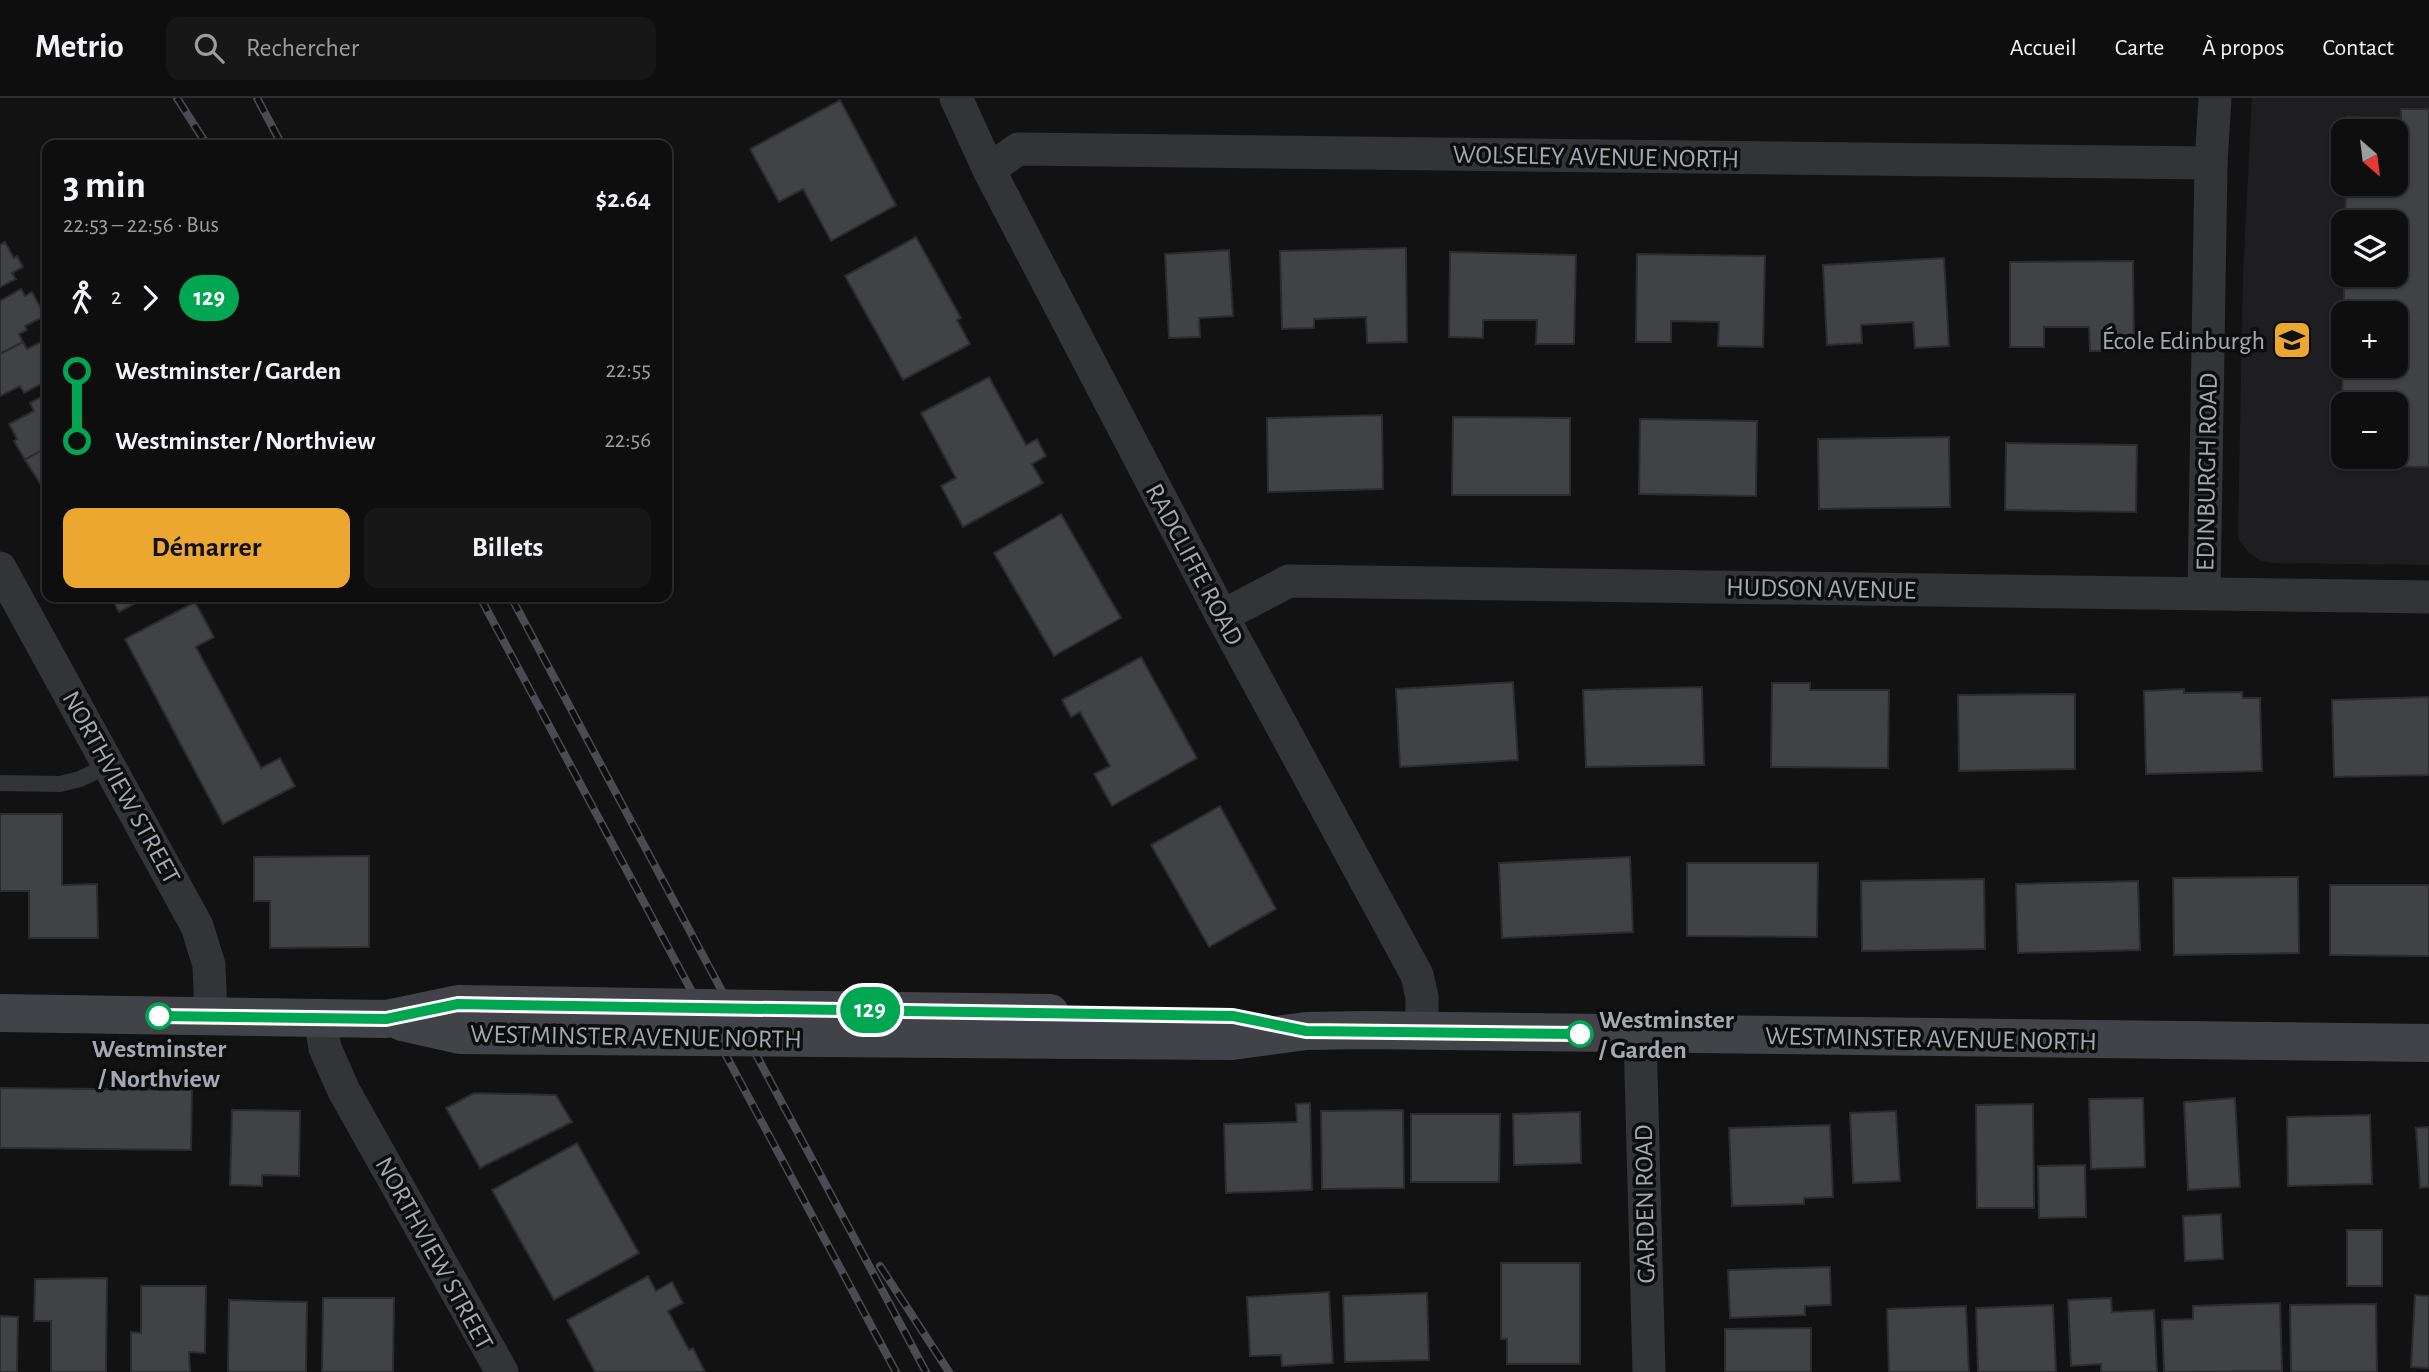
<!DOCTYPE html>
<html lang="fr">
<meta charset="utf-8">
<style>
body{margin:0;font-family:"Alegreya Sans",sans-serif;background:#171717;color:#f1f3f6;height:100vh;display:flex;flex-direction:column;font-size:26px;white-space:nowrap}
*{box-sizing:border-box;margin:0}
p{font-size:23px;color:#9b9c9e}
.icon{flex:none;width:38px;height:38px;fill:none;stroke:currentColor;stroke-width:2;stroke-linecap:round;stroke-linejoin:round}
.map{position:relative;flex:1;overflow:hidden}
.side{position:absolute;left:42px;top:42px;width:630px;height:462px;display:flex;flex-direction:column;background:#0e0e0e;border-radius:14px;box-shadow:0 2px 5px #0004,0 0 0 2px #2e2e2e}
.side>*{flex:none}
.badge{padding:0 14px;border-radius:23px;font-size:24px;line-height:46px}
.needle{width:46px;rotate:152deg}
.buttons{position:absolute;left:2331px;top:21px;display:grid;gap:14px}
.buttons a{display:grid;place-items:center;width:77px;height:77px;border-radius:14px;background:#0e0e0e;box-shadow:0 2px 5px #0004,0 0 0 2px #2e2e2e;font-size:35px}
.map>.badge{position:absolute;translate:-50% -50%;box-shadow:0 0 0 4px #fff}
.legs{display:flex;align-items:center;gap:10px;height:77px;padding:0 21px;font-size:23px}
.legs p{margin-inline-start:auto}
.summary{display:flex;align-items:center;justify-content:space-between;height:119px;padding:0 21px}
h1{font-size:38px;font-weight:600;line-height:52px}
.primary-button{display:flex;gap:14px;margin-top:auto;padding:14px 21px}
.primary-button a{flex:1;height:80px;border-radius:14px;background:#eca730;color:#111;font-size:28px;font-weight:600;line-height:80px;text-align:center}
.primary-button a+a{background:#171717;color:#f1f3f6}
ul{padding:0 21px;list-style:none}
li{display:flex;align-items:center;gap:24px;height:70px;font-size:26px}
li i{display:grid;place-items:center;width:10px;height:100%;margin:0 9px;background:currentColor}
li i::after{content:'';width:18px;height:18px;margin:-9px;border:5px solid;border-radius:50%;background:#0e0e0e}
li p{margin-inline-start:auto}
li:first-child i{background:linear-gradient(#0000 50%,currentColor 0)}
li:last-child i{background:linear-gradient(currentColor 50%,#0000 0)}
header{display:flex;align-items:center;gap:42px;box-sizing:border-box;height:98px;padding:0 35px;background:#0e0e0e;border-bottom:2px solid #2e2e2e}
header strong{font-size:33px}
nav{display:flex;gap:38px;margin-inline-start:auto;font-size:24px}
.search{width:490px;height:63px;background:#171717;display:flex;align-items:center;gap:18px;box-sizing:border-box;padding:0 24px;border-radius:14px;color:#9b9c9e;font-size:26px}
.map>svg:first-child{display:block}
</style>
<header>
<strong>Metrio</strong>
<div class="search"><svg class="icon" aria-label="search" viewBox="0 0 24 24"><circle cx="10" cy="10" r="6"/><path d="M15 15l6 6"/></svg>Rechercher</div>
<nav><a>Accueil</a><a>Carte</a><a>À propos</a><a>Contact</a></nav>
</header>
<div class="map">
<svg width="2429" height="1274" viewBox="0 0 2429 1274">
<rect width="100%" height="100%" fill="#121213"/>
<!-- built -->
<path fill="#1e1e20" fill-rule="evenodd" d="M2252,0H2429V467L2273,465L2261,463L2249,455L2240,444L2238,434L2243,176ZM2343,33H2396V86H2343ZM2343,124H2396V177H2343ZM2343,215H2396V268H2343ZM2343,306H2396V359H2343Z"/>
<!-- building -->
<g fill="#414246" stroke="#2c2c2f" stroke-width="2" fill-rule="evenodd">
<path d="M840,2L896,107L831,143L803,91L779,104L750,51Z"/>
<path d="M2401,11H2429V369L2341,368L2343,245V268H2396V215H2344V177H2396V124H2345L2346,86H2396V33H2346L2347,19L2401,20ZM2343,306H2396V359H2343Z"/>
<path d="M916,139L961,220L957,222L970,246L903,282L845,178Z"/>
<path d="M5,144L14,160L17,158L23,169L12,175L16,181L0,189V147Z"/>
<path d="M1406,150L1407,244L1367,245L1366,219L1314,221V230L1282,231L1280,153Z"/>
<path d="M1229,152L1233,218L1199,220L1200,239L1169,240L1165,156Z"/>
<path d="M1450,154L1576,157L1574,246H1536L1537,222H1483V240L1449,239Z"/>
<path d="M1637,156L1765,158L1763,249L1718,248L1719,224L1671,223V244H1636Z"/>
<path d="M1944,160L1949,248L1915,250L1913,224L1861,227L1862,245L1827,247L1823,167Z"/>
<path d="M2133,163L2134,253H2090L2089,229H2044V249H2010V164Z"/>
<path d="M21,191L25,198L32,194L45,218L25,228L27,232L19,236L23,244L0,256V203Z"/>
<path d="M47,241V283L24,295L20,288L0,298V256L23,244L27,251Z"/>
<path d="M989,279L1026,347L1037,341L1046,358L1032,366L1043,385L963,429L941,388L956,380L921,315Z"/>
<path d="M47,296V349L25,362L14,343L17,341L9,326L34,313L30,305Z"/>
<path d="M1382,317L1383,391L1268,394L1267,320Z"/>
<path d="M1453,319L1570,320V397H1452Z"/>
<path d="M1640,321L1757,323L1756,398L1639,396Z"/>
<path d="M1949,339L1950,409L1819,411L1818,341Z"/>
<path d="M2006,345L2137,347L2136,414L2005,412Z"/>
<path d="M47,349V392L45,393L25,362Z"/>
<path d="M1061,416L1121,520L1054,558L994,455Z"/>
<path d="M111,499H147L119,514Z"/>
<path d="M195,504L214,539L196,549L261,670L280,660L295,688L223,726L125,541Z"/>
<path d="M1141,559L1197,660L1112,708L1094,676L1110,668L1080,614L1071,619L1062,602Z"/>
<path d="M1513,584L1518,662L1400,669L1396,591Z"/>
<path d="M1772,585H1810V592H1889L1888,670L1771,669Z"/>
<path d="M1702,589L1704,667L1586,669L1583,592Z"/>
<path d="M2184,591V595L2242,594L2243,600H2260L2262,673L2146,676L2144,593Z"/>
<path d="M2075,596V671L1959,673L1958,597Z"/>
<path d="M2429,599V677L2334,679L2332,602Z"/>
<path d="M1220,708L1276,811L1209,849L1151,747Z"/>
<path d="M0,716H62V787L97,786L98,840H29V793H0Z"/>
<path d="M369,758V849L270,850V803H254V759Z"/>
<path d="M1630,759L1633,834L1502,840L1499,765Z"/>
<path d="M1687,765H1818L1817,839L1687,838Z"/>
<path d="M2298,779L2299,855L2174,857L2173,780Z"/>
<path d="M1984,781L1985,851L1862,853L1861,783Z"/>
<path d="M2138,783L2140,852L2018,855L2016,786Z"/>
<path d="M2330,787H2429V858L2330,857Z"/>
<path d="M0,990L192,992L191,1052L0,1050Z"/>
<path d="M474,995L556,997L572,1024L480,1070L446,1010Z"/>
<path d="M2143,1000L2145,1069L2091,1071L2089,1001Z"/>
<path d="M2235,1000L2240,1089L2188,1092L2184,1004Z"/>
<path d="M1310,1005L1312,1092L1226,1095L1224,1026L1297,1024L1296,1006Z"/>
<path d="M2033,1006L2034,1110H1977L1976,1007Z"/>
<path d="M232,1012L300,1013L299,1078L262,1077V1088L230,1087Z"/>
<path d="M1403,1012L1404,1090L1322,1091L1321,1013Z"/>
<path d="M1896,1013L1900,1083L1853,1085L1850,1015Z"/>
<path d="M1580,1014L1581,1065L1514,1067L1513,1016Z"/>
<path d="M1411,1016H1500L1499,1084H1411Z"/>
<path d="M2370,1017L2372,1086L2288,1088L2287,1019Z"/>
<path d="M1830,1027L1833,1099L1804,1100V1106L1732,1108L1729,1030Z"/>
<path d="M2429,1029V1089L2420,1090L2416,1030Z"/>
<path d="M577,1045L639,1155L554,1202L492,1092Z"/>
<path d="M2085,1067L2086,1119L2039,1120L2038,1068Z"/>
<path d="M2221,1116L2223,1161L2185,1163L2183,1118Z"/>
<rect x="2347" y="1132" width="35" height="56"/>
<path d="M1501,1165H1580V1266H1507V1241H1501Z"/>
<path d="M1830,1169L1831,1207L1805,1208V1217L1730,1220L1728,1172Z"/>
<path d="M648,1178L656,1193L672,1184L683,1205L668,1213L689,1252L693,1250L705,1274H595L567,1222Z"/>
<path d="M107,1180L106,1274H51V1223H34L35,1181Z"/>
<path d="M141,1188H206L205,1255L189,1254L190,1274H131V1234L141,1235Z"/>
<path d="M1329,1194L1333,1265L1282,1268L1281,1257L1250,1258L1247,1199Z"/>
<path d="M1427,1195L1429,1262L1345,1264L1343,1198Z"/>
<path d="M2415,1197L2429,1198V1270L2411,1269Z"/>
<path d="M323,1200H394L393,1274H322Z"/>
<path d="M2111,1200L2112,1214L2154,1212L2157,1274H2101V1266L2071,1268L2068,1202Z"/>
<path d="M229,1202L307,1204L306,1274H228Z"/>
<path d="M2280,1205L2282,1273L2164,1274L2162,1222L2193,1221V1208Z"/>
<path d="M2376,1206L2377,1274H2291L2290,1207Z"/>
<path d="M2053,1207L2056,1274H1978L1976,1210Z"/>
<path d="M1966,1208L1969,1274H1889L1887,1211Z"/>
<path d="M0,1218L18,1219L17,1274H0Z"/>
<path d="M1811,1230V1274H1725V1231Z"/>
</g>
<g fill="none" stroke-linecap="round" stroke-linejoin="round">
<!-- lane -->
<path stroke="#333438" stroke-width="16" d="M0,685L60,686L80,681L109,667"/>
<!-- street -->
<g stroke="#333438" stroke-width="33">
<path d="M956,0L989,72L1222,518L1417,877L1422,899V933"/>
<path d="M989,72L1018,51L2211,65"/>
<path d="M0,470L197,828L209,867L211,919"/>
<path d="M2204,495L2211,65L2215,0"/>
<path d="M1222,518L1289,483L2429,499"/>
<path d="M320,920L325,950L344,993L502,1274"/>
<path d="M1640,937L1649,1274"/>
</g>
<!-- secondary -->
<g stroke="#414348" stroke-width="38">
<path d="M823,912L1050,915"/>
<path d="M0,915L386,921L458,906L584,908"/>
<path d="M402,924L460,937L580,938"/>
<path d="M823,940L1232,943L1306,933L1365,932L2429,945"/>
</g>
<defs>
<g id="rail">
<path d="M177,0L207,47"/>
<path d="M257,0L282,47"/>
<path d="M480,499L896,1274"/>
<path d="M511,499L926,1274"/>
<path d="M880,1168L949,1274"/>
</g>
</defs>
<!-- rail casing -->
<use href="#rail" stroke="#4a4c51" stroke-width="8"/>
<!-- rail -->
<use href="#rail" stroke="#0d0d0e" stroke-width="5" stroke-dasharray="16" stroke-linecap="butt"/>
<!-- secondary-bridge -->
<g stroke="#414348" stroke-width="38">
<path d="M584,908L823,912"/>
<path d="M580,938L823,940"/>
</g>
</g>
<g fill="none" stroke-linecap="round" stroke-linejoin="round">
<defs>
<path id="line-1" d="M159,918L386,921L458,906L508,907L1233,918L1306,933L1580,936"/>
</defs>
<!-- line-1 casing -->
<use href="#line-1" stroke="#fff" stroke-width="16"/>
<!-- line-1 -->
<use href="#line-1" stroke="#00a651" stroke-width="10"/>
</g>
<!-- icons -->
<defs>
<symbol id="school-square" viewBox="-11 -11 22 22"><rect x="-9" y="-9" width="18" height="18" rx="4" fill="#eca730" stroke="#0d0d0e"/><path d="M0-5L7-2L0 1L-7-2ZM-4 1L0 2.5L4 1V4Q0 6-4 4Z" fill="#111"/></symbol>
</defs>
<g fill-rule="evenodd">
<use href="#school-square" x="2270" y="220" width="44" height="44"/>
</g>
<!-- markers -->
<g fill="#fff" stroke="#00a651" stroke-width="3.5">
<circle cx="159" cy="918" r="12"/>
<circle cx="1580" cy="936" r="12"/>
</g>
<g text-anchor="middle" stroke-width="7" stroke-linejoin="round" paint-order="stroke">
<!-- street labels -->
<g font-size="26" fill="#a3a9b3" stroke="#0d0d0e">
<text transform="translate(1596 58) rotate(1)" y="9">WOLSELEY AVENUE NORTH</text>
<text transform="translate(2206 374) rotate(-89)" y="9">EDINBURGH ROAD</text>
<text transform="translate(1195 466) rotate(62)" y="9">RADCLIFFE ROAD</text>
<text transform="translate(1821 490) rotate(1)" y="9">HUDSON AVENUE</text>
<text transform="translate(122 689) rotate(61)" y="9">NORTHVIEW STREET</text>
<text transform="translate(636 938) rotate(1)" y="9">WESTMINSTER AVENUE NORTH</text>
<text transform="translate(1931 940) rotate(1)" y="9">WESTMINSTER AVENUE NORTH</text>
<text transform="translate(1644 1106) rotate(-91)" y="9">GARDEN ROAD</text>
<text transform="translate(435 1155) rotate(61)" y="9">NORTHVIEW STREET</text>
</g>
<!-- poi labels -->
<g font-size="26" fill="#a3a9b3" stroke="#0d0d0e" text-anchor="end">
<text x="2265" y="251">École Edinburgh</text>
</g>
<!-- stop labels -->
<g font-size="26" font-weight="bold" fill="#a3a9b3" stroke="#0d0d0e" text-anchor="start">
<text x="1599" y="930">Westminster<tspan x="1599" dy="30">/ Garden</tspan></text>
<text x="159" y="959" text-anchor="middle">Westminster<tspan x="159" dy="30">/ Northview</tspan></text>
</g>
</g>
</svg>
<div class="buttons">
<a><svg class="needle" viewBox="-14 -14 28 28"><path d="M0-13l5 13h-10z" fill="#e53935"/><path d="M0 13l5-13h-10z" fill="#9b9c9e"/></svg></a>
<a><svg class="icon" aria-label="layers" viewBox="0 0 24 24"><path d="M12 4l9 5-9 5-9-5zM3 14l9 5 9-5"/></svg></a>
<a>+</a>
<a>−</a>
</div>
<b class="badge" style="left:870px;top:912px;background:#00a651;color:#fff">129</b>
<section class="side">
<div class="summary"><div><h1>3 min</h1><p>22:53 – 22:56 · Bus</p></div><b>$2.64</b></div>
<div class="legs"><svg class="icon" aria-label="walk" viewBox="0 0 24 24"><circle cx="13" cy="4" r="2"/><path d="M13 8l-2 6 4 7M11 14l-3 7M7 12l3-4h3l4 4"/></svg>2<svg class="icon" aria-label="forward" viewBox="0 0 24 24"><path d="M9 5l7 7-7 7"/></svg><b class="badge" style="background:#00a651;color:#fff">129</b></div>
<ul>
<li><i style="color:#00a651"></i><b>Westminster / Garden</b><p>22:55</p></li>
<li><i style="color:#00a651"></i><b>Westminster / Northview</b><p>22:56</p></li>
</ul>
<div class="primary-button"><a>Démarrer</a><a>Billets</a></div>
</section>
</div>
